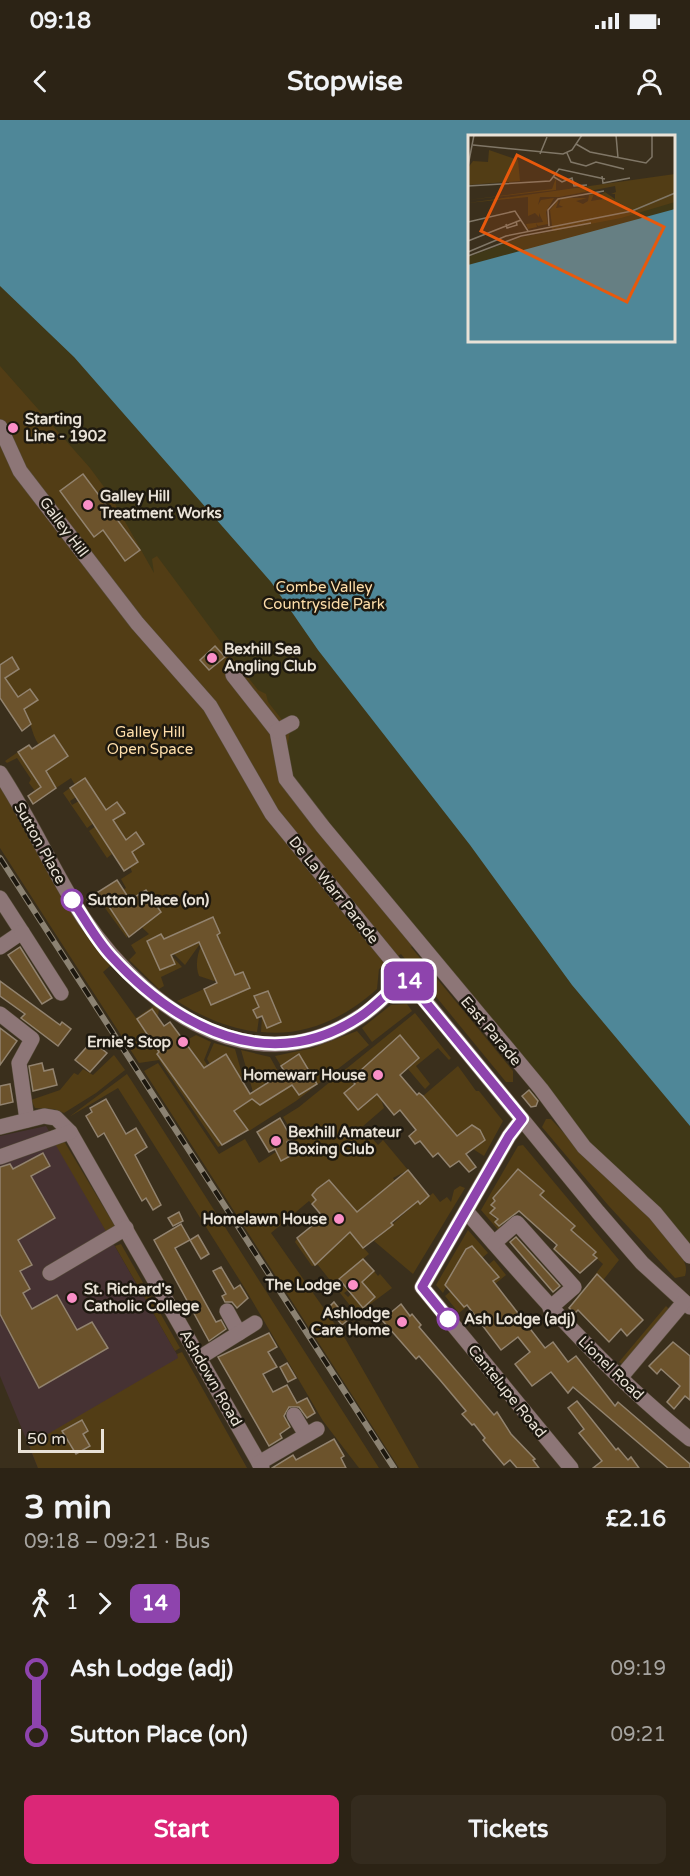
<!DOCTYPE html>
<meta charset="utf-8">
<style>
body{margin:0;font-family:"Varela Round",sans-serif;background:#342b1e;color:#f1f3f6;height:100vh;display:flex;flex-direction:column;font-size:22px;white-space:nowrap}
*{box-sizing:border-box;margin:0}
p{font-size:20px;color:#a6a4a0}
.icon{flex:none;width:33px;height:33px;fill:none;stroke:currentColor;stroke-width:2;stroke-linecap:round;stroke-linejoin:round}
.map{position:relative;height:1348px;overflow:hidden}
.sheet{display:flex;flex-direction:column;background:#2c2315;flex:1}
.sheet>*{flex:none}
.badge{padding:0 12px;border-radius:9px;font-size:21px;line-height:39px}
.scale{position:absolute;left:18px;bottom:15px;width:86px;box-sizing:border-box;padding-left:6px;border:3px solid #e9e2d7;border-top:0;font-size:16px;line-height:21px;white-space:nowrap;color:#e9e2d7;-webkit-text-stroke:4px #1d180f;paint-order:stroke}
.map>.badge{position:absolute;translate:-50% -50%;box-shadow:0 0 0 3px #fff}
.legs{display:flex;align-items:center;gap:9px;height:66px;padding:0 24px;font-size:20px}
.legs p{margin-inline-start:auto}
.head{display:flex;align-items:center;justify-content:space-between;height:102px;padding:0 24px}
h1{font-size:33px;font-weight:700;line-height:45px}
.button{display:flex;gap:12px;margin-top:auto;padding:12px 24px}
.button a{flex:1;height:69px;border-radius:9px;background:#db2777;color:#fff;font-size:24px;font-weight:700;line-height:69px;text-align:center}
.button a+a{background:#342b1e;color:#f1f3f6}
ul{padding:0 24px;list-style:none}
li{display:flex;align-items:center;gap:21px;height:66px;font-size:22px}
li i{display:grid;place-items:center;width:9px;height:100%;margin:0 8px;background:currentColor}
li i::after{content:'';width:15px;height:15px;margin:-8px;border:4px solid;border-radius:50%;background:#2c2315}
li p{margin-inline-start:auto}
li:first-child i{background:linear-gradient(#0000 50%,currentColor 0)}
li:last-child i{background:linear-gradient(currentColor 50%,#0000 0)}
.status{display:flex;justify-content:space-between;align-items:center;height:42px;padding:0 30px;background:#2c2315;direction:ltr}
.status svg{height:16px;fill:currentColor}
header{display:flex;justify-content:space-between;align-items:center;height:78px;padding:0 24px;background:#2c2315;font-size:27px;font-weight:700}
.map>svg:first-child{display:block}
</style>
<div class="status"><b>09:18</b><svg viewBox="0 0 49 12"><path d="M0 12V9h3v3zM5 12V6h3v6zM10 12V3h3v9zM15 12V0h3v12zM26 1h20v11H26zM47 4h2v5h-2z"/></svg></div>
<header><svg class="icon" aria-label="back" viewBox="0 0 24 24"><path d="M15 5l-7 7 7 7"/></svg>Stopwise<svg class="icon" aria-label="person" viewBox="0 0 24 24"><circle cx="12" cy="8" r="4"/><path d="M4 21q1-7 8-7t8 7"/></svg></header>
<div class="map">
<svg width="690" height="1348" viewBox="0 0 690 1348">
<rect width="100%" height="100%" fill="#3a2f1c"/>
<!-- education -->
<path fill="#463233" d="M46,1006L179,1238L247,1348H38L0,1256V1016Z"/>
<!-- green -->
<g fill="#523d15">
<path d="M0,0L497,769L411,827L513,951V962H506L401,834L379,849L377,869C345,898 305,917 261,912L262,896L281,902L268,871L254,876L259,887L253,890L257,898H259L257,912C228,908 202,897 177,881L204,869L211,884L250,867L243,852L227,859L209,818L220,813L213,798L167,826L161,814L147,821L160,850L175,844L171,835L182,847L161,857L164,866L159,869L129,840L136,833L131,825L149,814L134,800L146,770L132,779L127,818L102,784L126,768L121,759L132,752L130,747L138,742L132,732L144,724L136,713L124,721L113,700L124,692L117,682L106,690L85,659L75,665L71,658L56,668L51,660L35,671L29,663L31,659L17,638L7,643L5,641L18,632L38,662L49,654L42,644L54,646L68,636L54,615L39,625C30,612 32,601 24,589L37,580L30,569L17,578L5,558L19,549L12,538L0,545Z"/>
<path d="M0,660L63,780L111,845L103,852L136,898L155,885L159,889L158,896L152,889L138,899L160,932L158,934L222,1025L218,1027L159,940L139,943L0,728Z"/>
<path d="M70,668L76,677L70,681L72,685L79,681L94,703L87,708L63,673Z"/>
<path d="M96,706L112,734L107,738L89,711Z"/>
<path d="M202,821L185,845L172,832H176Z"/>
<path d="M203,823L219,859L214,861L199,856C195,846 197,832 203,823Z"/>
<path d="M407,884L412,891L372,922L362,908L391,885Z"/>
<path d="M415,893L451,938L449,940L438,928L416,946L430,964L425,969L408,949L419,938L400,916L366,945L358,968L351,974L348,970L344,973L358,990L378,970L384,988L362,1007L378,1025L383,1020L408,1050L393,1058L395,1061L368,1083L359,1100L353,1088L328,1060L318,1069L316,1080L312,1084L309,1081L271,1113L346,1220L419,1348H399L144,951L158,943L219,1034L245,1019L259,1043L276,1032L282,1041L293,1034L287,1022L295,1017L283,997L299,987Z"/>
<path d="M357,911L369,925L296,981L249,1011L185,921L196,915L211,922L204,940L218,962L243,985L252,979L260,984L299,935L281,946L275,936L313,928Z"/>
<path d="M214,923L235,929L245,965L226,934L212,943L218,952L216,954L207,939Z"/>
<path d="M241,930L270,937L280,955L253,972Z"/>
<path d="M114,935L125,950L96,973L64,993L54,989L35,988L31,980L60,970L74,953L78,955L83,949L93,955Z"/>
<path d="M458,946L476,971H479L503,1001L484,1036L473,1029L484,1020L480,1010L472,1005L457,1016L423,976Z"/>
<path d="M127,954L131,960L379,1348H359L323,1301L244,1167L118,968L69,997Z"/>
<path d="M546,999H551C589,1043 654,1090 682,1138C686,1144 687,1149 685,1156L675,1158L608,1085L542,1007Z"/>
<path d="M64,1021L116,1108L107,1113L54,1022Z"/>
<path d="M523,1025L619,1140L593,1173L586,1167L603,1144L593,1135L595,1131L571,1110L575,1106L540,1075L544,1070L518,1049L510,1058L514,1061L507,1062L502,1067L504,1069L493,1078L495,1081L492,1085L495,1088L491,1093L503,1109L500,1112L481,1090L518,1026Z"/>
<path d="M460,1066L465,1068L413,1154L374,1121L418,1081L420,1084L433,1073L440,1082L447,1077L451,1082L454,1070Z"/>
<path d="M468,1110L488,1133L482,1138L472,1127L466,1128L443,1173L436,1165Z"/>
<path d="M350,1112L369,1134L339,1159L348,1170L344,1173L348,1177L351,1174L363,1188L375,1177L360,1163L374,1151L378,1156L380,1154L392,1168L361,1191L352,1188L318,1145L312,1146L295,1122L297,1118L315,1145Z"/>
<path d="M121,1124L180,1228L175,1231L115,1126Z"/>
<path d="M494,1140L506,1155L459,1193L445,1176L451,1171L487,1167L498,1157L488,1145Z"/>
<path d="M666,1186L669,1189L622,1244L619,1242Z"/>
<path d="M182,1232L247,1348H38L29,1325L178,1238L177,1234Z"/>
</g>
<!-- sand -->
<path fill="#403817" d="M0,0L690,716V1126L588,1022L328,704L291,653L287,629L290,610L268,582L266,574L258,570L229,533L157,436L152,439L154,453L110,375L90,348L0,246Z"/>
<!-- water -->
<path fill="#4f8798" fill-rule="evenodd" d="M0,0H690V1006L572,865L470,725L318,530L271,462L74,237L0,166ZM470,16H674V220H470Z"/>
<!-- building -->
<g fill="#6c532c" stroke="#92836f" stroke-width="1.5">
<path d="M83,354L140,430L125,441L103,410L94,417L60,371Z"/>
<path d="M215,526L225,537L209,550L200,540Z"/>
<path d="M12,537L19,549L5,558L18,577L30,569L38,580L24,589L31,604L22,611L0,578V545Z"/>
<path d="M54,615L68,636L46,651L56,668L33,684L28,676L41,667L18,632L29,625L32,629Z"/>
<path d="M85,658L106,690L117,682L125,693L113,700L126,720L136,712L144,724L132,732L138,742L124,751L70,668Z"/>
<path d="M117,760L130,780L146,770L161,792L129,817L104,779L92,787L87,779Z"/>
<path d="M213,797L220,813L217,815L235,855L243,852L250,868L211,885L204,869L217,863L199,822L171,835L175,844L160,850L147,821L161,814L164,819Z"/>
<path d="M20,827L52,878L42,884L8,835Z"/>
<path d="M0,861L60,905L62,902L71,909L58,926L21,898L25,894L0,876Z"/>
<path d="M268,871L281,902L267,908L262,896L257,898L253,890L259,887L254,876Z"/>
<path d="M152,889L164,906L170,902L204,948L226,934L250,974L285,952L281,946L299,934L317,964L299,975L292,965L260,985L252,979L234,991L248,1010L222,1025L157,934L159,932L137,899Z"/>
<path d="M0,908L17,921L0,945Z"/>
<path d="M400,915L419,938L400,955L417,975L419,973L423,976L457,1016L472,1005L480,1010L485,1020L466,1034L476,1047L469,1052L459,1041L450,1047L438,1033L433,1037L420,1021L415,1024L409,1016L416,1010L400,990L394,995L377,974L358,990L344,973L355,964L351,959Z"/>
<path d="M92,921L107,933L90,952L75,940Z"/>
<path d="M42,943L44,951L53,949L57,965L33,971L29,946Z"/>
<path d="M10,964L13,982L0,985V966Z"/>
<path d="M529,970L538,981L536,986L531,987L522,976Z"/>
<path d="M106,979L126,1014L136,1008L147,1027L135,1035L161,1085L153,1090L146,1078L142,1081L104,1013L98,1017L86,996L92,992L90,988Z"/>
<path d="M280,998L292,1019L287,1022L294,1034L281,1041L275,1029L269,1032L257,1012Z"/>
<path d="M43,1033L50,1046L31,1056L55,1098L18,1120L32,1145L20,1151L30,1169L23,1173L32,1189L57,1175L77,1210L92,1202L108,1228L39,1268L0,1194V1047L10,1044L13,1049Z"/>
<path d="M518,1049L544,1071L540,1075L575,1106L571,1110L596,1132L593,1135L597,1138L580,1153L554,1129L557,1125L519,1091L499,1106L495,1102L498,1099L490,1093L495,1088L491,1085L495,1081L493,1078Z"/>
<path d="M408,1050L429,1076L420,1084L418,1081L391,1103L393,1105L363,1128L350,1112L315,1145L297,1118L323,1097L312,1084L316,1080L312,1075L317,1069L329,1060L357,1092Z"/>
<path d="M179,1092L183,1101L173,1106L168,1098Z"/>
<path d="M181,1104L190,1120L175,1128L216,1202L221,1200L226,1209L209,1221L154,1120Z"/>
<path d="M198,1115L209,1134L201,1139L190,1120Z"/>
<path d="M516,1117L560,1166L553,1172L510,1122Z"/>
<path d="M472,1126L499,1157L493,1161L545,1228L553,1222L568,1242L576,1236L615,1286L618,1282L690,1344V1348H668L573,1267L568,1273L551,1252L532,1266L515,1244L530,1232L518,1217L501,1230L467,1185L464,1187L445,1165L466,1129Z"/>
<path d="M363,1139L374,1151L362,1162L375,1177L363,1188L339,1159Z"/>
<path d="M221,1147L234,1169L240,1165L248,1178L237,1188L232,1182H225L222,1176L226,1174L213,1151Z"/>
<path d="M597,1154L643,1200L627,1216L621,1209L609,1222L578,1190L575,1193L569,1188Z"/>
<path d="M334,1182L348,1200L342,1205L328,1188Z"/>
<path d="M401,1184L410,1196L412,1194L421,1205L419,1207L494,1295L497,1292L511,1314L535,1339L533,1340L539,1348H517L510,1340L504,1345L483,1320L485,1318L474,1304L472,1305L462,1294L466,1291L440,1260L419,1236L416,1239L382,1200Z"/>
<path d="M269,1213L277,1227L268,1232L277,1247L263,1254L273,1272L287,1265L297,1283L307,1278L315,1293L307,1298L299,1287H289L284,1296L290,1307L280,1314L282,1318L269,1326L218,1237Z"/>
<path d="M673,1222L690,1236V1280L685,1276L674,1289L667,1282L680,1266L661,1249L657,1254L649,1246Z"/>
<path d="M287,1243L296,1258L288,1262L280,1247Z"/>
<path d="M577,1281L616,1330L618,1328L628,1340L631,1337L639,1348H593L602,1341L579,1313L584,1309L568,1288Z"/>
<path d="M82,1300L88,1311L83,1314L90,1326L76,1334L62,1311Z"/>
<path d="M334,1319L344,1336L341,1338L346,1348H272L293,1335L296,1340Z"/>
</g>
<g fill="none" stroke-linecap="round" stroke-linejoin="round">
<defs>
<g id="minor">
<path d="M0,307L20,351L137,503L210,586L272,694L598,1092L642,1143L690,1187"/>
<path d="M233,555L277,611L286,659L323,707L541,969L584,1027L655,1093L690,1136"/>
<path d="M277,611L292,603"/>
<path d="M0,653C27,694 47,738 72,780C131,878 246,973 361,896C377,886 391,870 405,857"/>
<path d="M0,778L22,812L0,827"/>
<path d="M22,812L61,873"/>
<path d="M0,894L32,919L19,943L27,1000"/>
<path d="M522,999L509,1016L422,1167L571,1348"/>
<path d="M0,1007L44,996L56,998L70,1012L262,1348"/>
<path d="M0,1037L70,1012"/>
<path d="M466,1091C536,1172 606,1252 690,1319"/>
<path d="M494,1123L517,1103L574,1167L550,1188"/>
<path d="M50,1153L126,1108"/>
<path d="M227,1191L239,1213"/>
<path d="M199,1238L255,1203"/>
<path d="M620,1258L684,1182"/>
<path d="M294,1295L306,1315"/>
<path d="M259,1343L317,1309"/>
</g>
</defs>
<!-- minor casing -->
<use href="#minor" stroke="#564c3a" stroke-width="16"/>
<!-- minor -->
<use href="#minor" stroke="#8d7677" stroke-width="15"/>
<defs>
<path id="rail" d="M0,738L394,1348"/>
</defs>
<!-- rail casing -->
<use href="#rail" stroke="#8b8272" stroke-width="6"/>
<!-- rail -->
<use href="#rail" stroke="#1d180f" stroke-width="4" stroke-dasharray="11" stroke-linecap="butt"/>
</g>
<g fill="none" stroke-linecap="round" stroke-linejoin="round">
<defs>
<path id="line-1" d="M72,780C85,799 96,820 111,836C177,908 270,957 361,896C377,885 391,870 405,857L522,999L509,1016L422,1167L448,1199"/>
</defs>
<!-- line-1 casing -->
<use href="#line-1" stroke="#fff" stroke-width="14"/>
<!-- line-1 -->
<use href="#line-1" stroke="#8e44ad" stroke-width="9"/>
</g>
<!-- markers -->
<g fill="#fa8fc7" stroke="#1d180f" stroke-width="2">
<circle cx="13" cy="308" r="6"/>
<circle cx="88" cy="385" r="6"/>
<circle cx="212" cy="538" r="6"/>
<circle cx="183" cy="922" r="6"/>
<circle cx="378" cy="955" r="6"/>
<circle cx="276" cy="1021" r="6"/>
<circle cx="339" cy="1099" r="6"/>
<circle cx="353" cy="1165" r="6"/>
<circle cx="72" cy="1178" r="6"/>
<circle cx="402" cy="1202" r="6"/>
</g>
<g fill="#fff" stroke="#8e44ad" stroke-width="3">
<circle cx="72" cy="780" r="10"/>
<circle cx="448" cy="1199" r="10"/>
</g>
<g text-anchor="middle" stroke-width="5" stroke-linejoin="round" paint-order="stroke">
<!-- poi labels -->
<g font-size="15" font-weight="bold" fill="#e9e2d7" stroke="#1d180f" text-anchor="start">
<text x="25" y="304">Starting<tspan x="25" dy="17">Line - 1902</tspan></text>
<text x="100" y="381">Galley Hill<tspan x="100" dy="17">Treatment Works</tspan></text>
<text x="224" y="534">Bexhill Sea<tspan x="224" dy="17">Angling Club</tspan></text>
<text x="171" y="927" text-anchor="end">Ernie's Stop</text>
<text x="366" y="960" text-anchor="end">Homewarr House</text>
<text x="288" y="1017">Bexhill Amateur<tspan x="288" dy="17">Boxing Club</tspan></text>
<text x="327" y="1104" text-anchor="end">Homelawn House</text>
<text x="341" y="1170" text-anchor="end">The Lodge</text>
<text x="84" y="1174">St. Richard's<tspan x="84" dy="17">Catholic College</tspan></text>
<text x="390" y="1198" text-anchor="end">Ashlodge<tspan x="390" dy="17">Care Home</tspan></text>
</g>
<!-- street labels -->
<g font-size="15" fill="#e9e2d7" stroke="#1d180f">
<text transform="translate(64 407) rotate(53)" y="5">Galley Hill</text>
<text transform="translate(40 723) rotate(61)" y="5">Sutton Place</text>
<text transform="translate(334 770) rotate(51)" y="5">De La Warr Parade</text>
<text transform="translate(491 911) rotate(50)" y="5">East Parade</text>
<text transform="translate(611 1248) rotate(44)" y="5">Lionel Road</text>
<text transform="translate(211 1258) rotate(60)" y="5">Ashdown Road</text>
<text transform="translate(507 1271) rotate(51)" y="5">Cantelupe Road</text>
</g>
<!-- park labels -->
<g font-size="15" fill="#fedeaa" stroke="#1d180f">
<text x="324" y="472">Combe Valley<tspan x="324" dy="17">Countryside Park</tspan></text>
<text x="150" y="617">Galley Hill<tspan x="150" dy="17">Open Space</tspan></text>
</g>
<!-- stop labels -->
<g font-size="15" font-weight="bold" fill="#e9e2d7" stroke="#1d180f" text-anchor="start">
<text x="88" y="785">Sutton Place (on)</text>
<text x="464" y="1204">Ash Lodge (adj)</text>
</g>
</g>
<!-- overview -->
<g transform="translate(468 15)">
<rect width="207" height="207" fill="#3a2f1c"/>
<path d="M21,15L50,25L52,46L67,45L0,50V33L5,26L20,27ZM207,39V110L161,121L139,135L104,139L86,108L84,93L64,96L84,91L82,75L91,64L88,73L95,72L91,70L93,63H119L108,66L115,69L120,66L121,60L126,59L123,66L141,63L128,62L137,57L147,64V59H143L148,57L147,51L91,62H72L70,70L73,65L86,63L78,77L80,89L70,91L68,88L69,92L60,94L58,89L75,87L71,78V82L67,78L60,81V62L0,68ZM88,43V55L0,65L84,54Z" fill="#523d15"/>
<path d="M207,67V83L0,165V122L54,102L153,83Z" fill="#403817"/>
<path d="M207,74V207H0V130Z" fill="#4f8798"/>
<path fill="none" stroke="#807767" stroke-width="1.5" d="M148,0L150,23M108,9L122,17L178,28L184,22V0M5,10L95,19L104,15L114,0M99,18L103,27L118,31L128,27L156,34M72,19L79,2M0,31L6,0M134,41L135,48L162,43M86,42L94,47L104,43L106,51L119,50M82,46L91,34L137,44M0,51L82,46M0,87L47,76L60,96M38,89L39,93L49,90L48,86M81,91L80,75L90,64L136,56M0,106L53,85M0,117L38,101L164,76L207,58M0,121L53,101L123,88"/>
<path fill="#e8590c" fill-opacity="0.15" stroke="#e8590c" stroke-width="3" d="M49,20L196,92L159,167L13,96Z"/>
<rect width="207" height="207" fill="none" stroke="#e9e2d7" stroke-width="3"/>
</g>
</svg>
<div class="scale">50 m</div>
<b class="badge" style="left:409px;top:861px;background:#8e44ad;color:#fff">14</b>
</div>
<section class="sheet">
<div class="head"><div><h1>3 min</h1><p>09:18 – 09:21 · Bus</p></div><b>£2.16</b></div>
<div class="legs"><svg class="icon" aria-label="walk" viewBox="0 0 24 24"><circle cx="13" cy="4" r="2"/><path d="M13 8l-2 6 4 7M11 14l-3 7M7 12l3-4h3l4 4"/></svg>1<svg class="icon" aria-label="forward" viewBox="0 0 24 24"><path d="M9 5l7 7-7 7"/></svg><b class="badge" style="background:#8e44ad;color:#fff">14</b></div>
<ul>
<li><i style="color:#8e44ad"></i><b>Ash Lodge (adj)</b><p>09:19</p></li>
<li><i style="color:#8e44ad"></i><b>Sutton Place (on)</b><p>09:21</p></li>
</ul>
<div class="button"><a>Start</a><a>Tickets</a></div>
</section>
